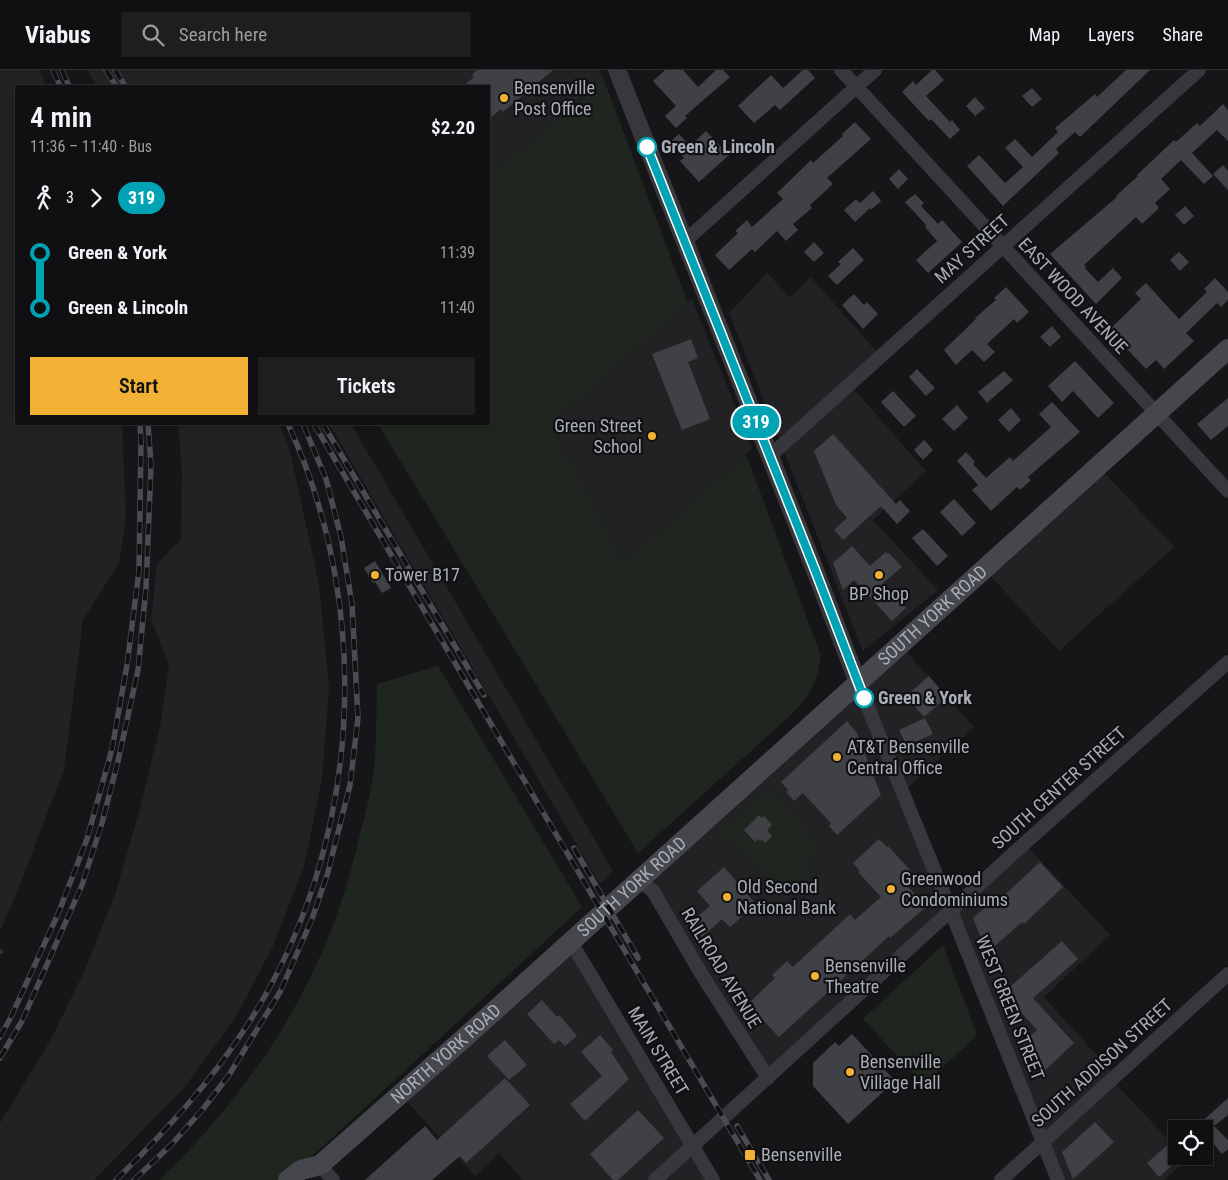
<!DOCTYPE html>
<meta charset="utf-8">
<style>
body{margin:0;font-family:"Roboto Condensed",sans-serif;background:#1e1e20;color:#f1f3f6;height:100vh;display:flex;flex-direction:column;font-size:19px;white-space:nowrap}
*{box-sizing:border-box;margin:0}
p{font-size:16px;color:#9c9d9f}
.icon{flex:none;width:28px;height:28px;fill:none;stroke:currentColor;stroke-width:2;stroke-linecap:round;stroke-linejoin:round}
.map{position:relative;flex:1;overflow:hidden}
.side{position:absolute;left:15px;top:15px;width:475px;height:340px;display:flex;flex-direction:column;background:#101012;border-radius:0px;box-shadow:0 1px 4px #0004,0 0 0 1px #303032}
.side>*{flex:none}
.badge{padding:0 10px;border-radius:16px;font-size:18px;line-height:32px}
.buttons{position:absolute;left:1168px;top:1050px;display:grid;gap:10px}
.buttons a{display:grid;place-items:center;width:45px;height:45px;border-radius:0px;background:#101012;box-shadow:0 1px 4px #0004,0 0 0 1px #303032;font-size:25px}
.map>.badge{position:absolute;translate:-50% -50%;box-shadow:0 0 0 2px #fff}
.legs{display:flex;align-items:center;gap:8px;height:55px;padding:0 15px;font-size:16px}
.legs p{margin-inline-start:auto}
.headline{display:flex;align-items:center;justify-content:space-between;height:85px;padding:0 15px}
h1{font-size:28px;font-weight:600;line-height:38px}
.primary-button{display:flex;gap:10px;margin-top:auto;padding:10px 15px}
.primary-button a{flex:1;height:58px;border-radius:0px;background:#f2b134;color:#111;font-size:20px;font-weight:600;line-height:58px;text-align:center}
.primary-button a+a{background:#1e1e20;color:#f1f3f6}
ul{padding:0 15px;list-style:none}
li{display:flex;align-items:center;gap:18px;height:55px;font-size:19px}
li i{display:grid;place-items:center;width:8px;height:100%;margin:0 6px;background:currentColor}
li i::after{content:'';width:12px;height:12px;margin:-6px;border:4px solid;border-radius:50%;background:#101012}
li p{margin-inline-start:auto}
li:first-child i{background:linear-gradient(#0000 50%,currentColor 0)}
li:last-child i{background:linear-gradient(currentColor 50%,#0000 0)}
header{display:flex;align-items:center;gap:30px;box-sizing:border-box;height:70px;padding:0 25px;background:#101012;border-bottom:1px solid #303032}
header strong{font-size:24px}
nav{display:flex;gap:28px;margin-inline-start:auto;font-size:18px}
.search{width:350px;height:45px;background:#1e1e20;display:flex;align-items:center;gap:12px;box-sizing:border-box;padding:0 18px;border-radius:0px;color:#9c9d9f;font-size:19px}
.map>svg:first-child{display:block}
</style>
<header>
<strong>Viabus</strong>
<div class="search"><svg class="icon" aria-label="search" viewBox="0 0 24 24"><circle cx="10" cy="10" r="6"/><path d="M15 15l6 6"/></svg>Search here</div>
<nav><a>Map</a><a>Layers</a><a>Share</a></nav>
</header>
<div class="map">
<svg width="1228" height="1110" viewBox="0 0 1228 1110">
<rect width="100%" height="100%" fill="#161618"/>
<!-- built -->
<g fill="#222225">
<path d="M0,0H40L46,16H16V354H122L126,448L119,493L83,550L64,699L18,820L0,861Z"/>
<path d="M87,0H600L604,10L489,106V16H97Z"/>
<path d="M767,203L790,227L811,207L882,288L851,316L926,401L873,450L938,520L863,581L729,243Z"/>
<path d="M692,229L752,378L624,495L551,354Z"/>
<path d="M178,354H280L291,386L319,514L329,617L322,710L304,796L274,874L237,945L185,1017L94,1110H0V1053L50,971L83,904L114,828L140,739L160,656L169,595L151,549L157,494L181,469L182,402Z"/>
<path d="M329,354H351L613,801L600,814Z"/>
<path d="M1100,398L1174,477L1059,581L986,501Z"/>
<path d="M902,577L974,657L904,721L861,614Z"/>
<path d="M857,619L947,840L764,1007L649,806Z"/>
<path d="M1026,775L1110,865L1044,927L1114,1004L1044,1068L954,841Z"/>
<path d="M570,876L709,1110H523L499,1083L475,1106L403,1027Z"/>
<path d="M1113,1011L1176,1078V1086H1184L1187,1089L1164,1110H1060L1045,1072Z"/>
</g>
<!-- green -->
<g fill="#1e261f" fill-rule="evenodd">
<path d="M604,10L688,233L551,354L624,494L746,384L821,586C816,615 812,622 792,644L638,783L378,354H489V106Z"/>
<path d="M438,596L582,837L318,1081L278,1110H159C176,1093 194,1076 209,1058C284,972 334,879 359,768C365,745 372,721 374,697C377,670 376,641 377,614Z"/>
<path d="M768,718L823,778L805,795L811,802L785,826L731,766L724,772L717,764ZM759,745L762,748L764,746L772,754L767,760L772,766L765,773L758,769L755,772L744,762V759Z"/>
<path d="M943,875L977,965L924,1015L863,949Z"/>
</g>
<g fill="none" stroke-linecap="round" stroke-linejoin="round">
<!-- stream -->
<path stroke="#2c353c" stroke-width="4" d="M0,881L1,882"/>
</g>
<!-- building -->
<g fill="#404145">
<path d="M477,0H553L503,42L501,39L489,49V16H463L474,7L472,5Z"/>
<path d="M665,0H683L698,17L716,0H723L730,7L685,46L687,48L676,58L665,46L676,36L653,11Z"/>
<path d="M803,0H808L815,8L780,40L775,35L754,53L738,36L771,5L783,18Z"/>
<path d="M932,0H935L944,10L926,26L950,52L952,50L960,60L950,69L931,49L929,51L902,22L913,11L916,15Z"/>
<path d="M1126,0H1150L1080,67L1075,62L1056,79L1059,83L1003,136L967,96L979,85L1005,113L1023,97L1005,78L1015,69L1032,87L1058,62L1055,58L1095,24L1097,27Z"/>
<path d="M1032,18L1042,29L1032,37L1022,26Z"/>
<path d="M975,27L985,38L975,46L966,36Z"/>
<path d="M1223,34L1228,40V71L1217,60L1192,83L1213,106L1204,114L1181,90L1161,109L1170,119L1155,133L1159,138L1142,154L1136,147L1084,195L1086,197L1085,198L1098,212L1113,198L1122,208L1096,234L1050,184L1117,127L1116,126L1138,106L1137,105L1174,70L1176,72L1197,53L1200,56Z"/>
<path d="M855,52L871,69L827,108L833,114L810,135L812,138L793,154L798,160L786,171L777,161L755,182L752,179L729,200L715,185L738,163L735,161L747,150L752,157L783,129L777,123L811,90L813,93L843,66L842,64Z"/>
<path d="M706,61L729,85L699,112L680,91L684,88L670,72L679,64L690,76Z"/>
<path d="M1223,95L1228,101V120L1213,104Z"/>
<path d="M899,99L908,109L898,119L889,109Z"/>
<path d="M873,121L881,131L871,140L870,138L855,152L844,140L856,129L860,133Z"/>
<path d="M915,124L924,133L921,136L938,154L942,150L962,172L928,203L916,190L937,171L925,157L926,155L905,132Z"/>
<path d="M1185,136L1194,146L1184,155L1175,145Z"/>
<path d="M814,172L824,183L814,192L804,182Z"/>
<path d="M853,178L864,190L837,215L828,206L841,194L838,192Z"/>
<path d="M1179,182L1189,192L1180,201L1170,190Z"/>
<path d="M1215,208L1228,222V230L1221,237L1217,233L1186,263L1194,271L1164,299L1156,290L1146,299L1109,260L1141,229L1135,223L1146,213L1179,249L1207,222L1204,219Z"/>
<path d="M1006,217L1029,242L1017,253L1014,249L987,274L995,282L984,292L972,280L956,295L944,280L976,249L975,248L996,230L994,228Z"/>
<path d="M854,224L864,235L867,232L878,244L863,259L842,235Z"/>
<path d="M1052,256L1061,267L1050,277L1040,267Z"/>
<path d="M691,269L698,288L688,292L710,349L682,360L652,284Z"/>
<path d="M1075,291L1114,333L1098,348L1073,321L1062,332L1048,316Z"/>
<path d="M917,299L935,318L926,326L909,307Z"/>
<path d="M1004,301L1013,310L987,333L978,322Z"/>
<path d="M893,321L916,346L904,357L881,332Z"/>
<path d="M1228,328V356L1211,370L1197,354Z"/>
<path d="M1052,332L1080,362L1028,407L1031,410L1020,420L1017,417L991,441L972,420L978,415L957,391L966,382L975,392L973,394L986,408L1010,387L1013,391L1051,357L1039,344Z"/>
<path d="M957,335L968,348L954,361L942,349Z"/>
<path d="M1011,338L1021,350L1009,362L998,350Z"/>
<path d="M833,364L896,434L900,430L910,441L897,454L881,436L843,470L834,460L847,448L836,435L814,381Z"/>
<path d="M924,370L933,380L923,390L914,380Z"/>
<path d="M954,429L976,453L962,466L940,442Z"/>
<path d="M923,459L948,486L937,496L912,468Z"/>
<path d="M852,476L870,496L886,482L887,484L889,483L902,497L883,513L906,538L892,551L854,510L843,520L833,493Z"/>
<path d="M375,491L391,518L382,523L375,512L373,513L364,498Z"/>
<path d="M929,606L947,627L924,647L906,626Z"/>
<path d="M925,648L933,664L907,676L899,660Z"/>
<path d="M847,651L857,663L881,725L837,765L829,756L831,753L803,723L794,731L786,722L788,720L781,712Z"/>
<path d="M759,745L762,748L764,746L772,755L767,760L772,766L765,773L762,770L760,771L758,769L755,772L744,760Z"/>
<path d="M879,769L887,777L888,776L911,801L902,810L926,837L890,868L889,866L779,967L748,934L775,908L772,905L787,891L793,897L850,844L855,850L881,827L858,802L860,801L853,793Z"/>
<path d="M1040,792L1063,817L1024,854L1022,852L987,883L973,848L992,831L995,834Z"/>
<path d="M724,797L756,834L730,857L722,849L702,867L690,853L710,836L697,821Z"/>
<path d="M1062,871L1078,889L1033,928L1074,973L1042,1003L1029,989L1034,986L1022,973L1037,960L1003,923Z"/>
<path d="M542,930L557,947L559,945L577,966L565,976L559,970L554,974L527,944Z"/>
<path d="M852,964L895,1011L848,1054L813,1016V993L835,972L839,976Z"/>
<path d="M600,965L613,980L611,982L629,1009L585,1051L570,1034L602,1006L581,982Z"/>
<path d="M505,970L527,995L509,1010L487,986Z"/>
<path d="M505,1008L530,1035L466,1093L460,1086L432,1110H365L425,1056L437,1070Z"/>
<path d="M1228,1028V1045L1214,1056L1228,1070V1079L1222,1084L1204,1062V1059H1200L1197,1056Z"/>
<path d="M638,1040L664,1068L618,1110H613L590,1084Z"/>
<path d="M1095,1052L1114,1072L1073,1109L1062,1082Z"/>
<path d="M1171,1072L1176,1078V1092L1159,1107L1147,1093Z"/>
</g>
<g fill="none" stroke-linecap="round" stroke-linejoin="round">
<!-- minor -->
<g stroke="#37383d" stroke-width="14">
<path d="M841,0L1228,421"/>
<path d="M684,172L875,0"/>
<path d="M770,386L1199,0"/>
<path d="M858,613L951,841L1058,1110"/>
<path d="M639,810L653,821L702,905L768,1008"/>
<path d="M571,872L713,1110"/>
<path d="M320,1095L333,1110"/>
<path d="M655,1110L1026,772L1228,592"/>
<path d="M1001,1110L1228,904"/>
</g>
<!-- tertiary -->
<path stroke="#37383d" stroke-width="18" d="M617,0L815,500L858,613"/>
<!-- secondary -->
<path stroke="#45474d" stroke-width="20" id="s1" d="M288,1110L301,1100L320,1095L462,970L1228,279"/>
<defs>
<g id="rail">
<path d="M53,0L60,16"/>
<path d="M62,0L69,16"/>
<path d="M106,0L116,16"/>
<path d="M115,0L125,16"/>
<path d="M314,354L760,1110"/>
<path d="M323,354L484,625"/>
<path d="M574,778L638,888"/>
<path d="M0,967L11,947L58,844L87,769L112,679L127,595L139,501L141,372L140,354"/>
<path d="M0,988L22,951L82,815L102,753L118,691L138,600L146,518L151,395L148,354"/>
<path d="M737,1056L769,1110"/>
<path d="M116,1110C165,1062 211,1012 248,954C361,778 376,544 288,354"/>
<path d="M134,1110L171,1075L203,1039L229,1005L280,922L312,849L328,802L350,715L358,648L352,534L341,467L326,409L303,354"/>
</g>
</defs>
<!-- rail casing -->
<use href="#rail" stroke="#4a4c52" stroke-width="5.5"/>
<!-- rail -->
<use href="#rail" stroke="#111113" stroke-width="4" stroke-dasharray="11" stroke-linecap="butt"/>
</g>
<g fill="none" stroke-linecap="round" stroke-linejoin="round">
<defs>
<path id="line-1" d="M647,77L815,500L864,628"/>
</defs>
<!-- line-1 casing -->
<use href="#line-1" stroke="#fff" stroke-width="11"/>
<!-- line-1 -->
<use href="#line-1" stroke="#00a3b4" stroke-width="8"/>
</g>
<!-- markers -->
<g fill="#f2b134" stroke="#111113" stroke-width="2">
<circle cx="504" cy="28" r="5"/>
<circle cx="652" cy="366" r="5"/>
<circle cx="375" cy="505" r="5"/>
<circle cx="879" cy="505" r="5"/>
<circle cx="837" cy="687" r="5"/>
<circle cx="891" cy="819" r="5"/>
<circle cx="727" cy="827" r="5"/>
<circle cx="815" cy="906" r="5"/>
<circle cx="850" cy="1002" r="5"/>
<rect x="744" y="1079" width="12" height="12" rx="2.5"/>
</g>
<g fill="#fff" stroke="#00a3b4" stroke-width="2.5">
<circle cx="647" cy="77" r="9"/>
<circle cx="864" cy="628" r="9"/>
</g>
<g text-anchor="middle" stroke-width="4.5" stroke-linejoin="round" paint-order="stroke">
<!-- poi labels -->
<g font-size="18" fill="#a8adb8" stroke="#111113" text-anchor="start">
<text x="514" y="24">Bensenville<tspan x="514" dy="21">Post Office</tspan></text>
<text x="642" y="362" text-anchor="end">Green Street<tspan x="642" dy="21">School</tspan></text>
<text x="385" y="511">Tower B17</text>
<text x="879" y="530" text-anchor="middle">BP Shop</text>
<text x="847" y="683">AT&amp;T Bensenville<tspan x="847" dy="21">Central Office</tspan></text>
<text x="901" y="815">Greenwood<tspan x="901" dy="21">Condominiums</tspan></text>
<text x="737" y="823">Old Second<tspan x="737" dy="21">National Bank</tspan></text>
<text x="825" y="902">Bensenville<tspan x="825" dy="21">Theatre</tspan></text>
<text x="860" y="998">Bensenville<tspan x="860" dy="21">Village Hall</tspan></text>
<text x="761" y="1091">Bensenville</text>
</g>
<!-- stop labels -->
<g font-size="18" font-weight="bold" fill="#a8adb8" stroke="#111113" text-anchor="start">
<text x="661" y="83">Green &amp; Lincoln</text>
<text x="878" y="634">Green &amp; York</text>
</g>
<!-- street labels -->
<g font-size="18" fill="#a8adb8" stroke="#111113">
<text transform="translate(972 179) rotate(-42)" y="6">MAY STREET</text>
<text transform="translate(1073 226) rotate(47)" y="6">EAST WOOD AVENUE</text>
<text dy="6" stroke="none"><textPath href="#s1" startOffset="859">SOUTH YORK ROAD</textPath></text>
<text transform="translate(1059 718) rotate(-42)" y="6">SOUTH CENTER STREET</text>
<text dy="6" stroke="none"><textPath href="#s1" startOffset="454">SOUTH YORK ROAD</textPath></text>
<text transform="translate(721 898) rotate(59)" y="6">RAILROAD AVENUE</text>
<text transform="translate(1010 938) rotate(68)" y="6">WEST GREEN STREET</text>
<text transform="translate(658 981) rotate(59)" y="6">MAIN STREET</text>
<text dy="6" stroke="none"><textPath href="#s1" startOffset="204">NORTH YORK ROAD</textPath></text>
<text transform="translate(1102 993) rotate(-42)" y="6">SOUTH ADDISON STREET</text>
</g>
</g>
</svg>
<div class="buttons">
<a><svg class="icon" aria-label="locate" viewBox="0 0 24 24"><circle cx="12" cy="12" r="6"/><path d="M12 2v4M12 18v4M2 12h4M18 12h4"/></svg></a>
</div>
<b class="badge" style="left:756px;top:352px;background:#00a3b4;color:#fff">319</b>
<section class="side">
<div class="headline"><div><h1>4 min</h1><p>11:36 – 11:40 · Bus</p></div><b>$2.20</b></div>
<div class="legs"><svg class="icon" aria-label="walk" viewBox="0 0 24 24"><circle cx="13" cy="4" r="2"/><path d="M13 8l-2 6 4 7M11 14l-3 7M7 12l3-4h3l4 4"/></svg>3<svg class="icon" aria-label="forward" viewBox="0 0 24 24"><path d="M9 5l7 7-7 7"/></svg><b class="badge" style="background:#00a3b4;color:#fff">319</b></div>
<ul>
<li><i style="color:#00a3b4"></i><b>Green &amp; York</b><p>11:39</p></li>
<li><i style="color:#00a3b4"></i><b>Green &amp; Lincoln</b><p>11:40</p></li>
</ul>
<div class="primary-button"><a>Start</a><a>Tickets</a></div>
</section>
</div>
